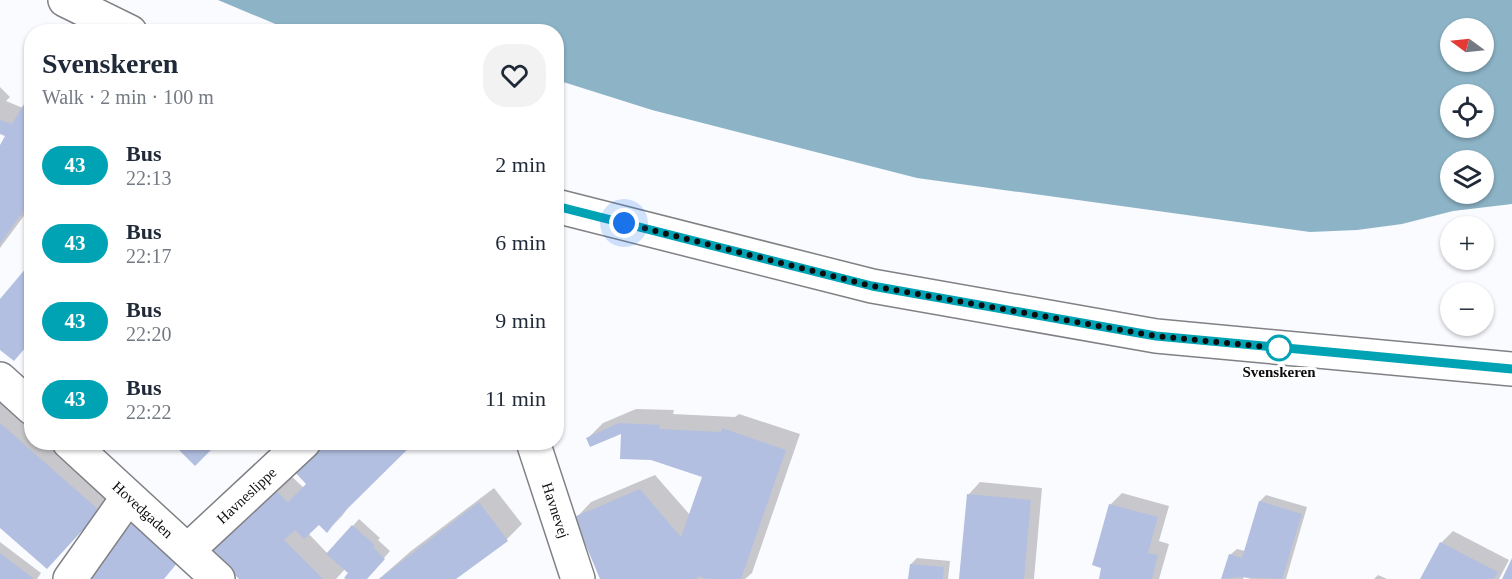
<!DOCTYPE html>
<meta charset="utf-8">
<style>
body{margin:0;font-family:Georgia,serif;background:#f2f2f3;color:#1f2937;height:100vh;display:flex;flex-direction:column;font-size:22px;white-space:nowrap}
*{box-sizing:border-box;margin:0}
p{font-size:20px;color:#747a83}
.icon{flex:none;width:33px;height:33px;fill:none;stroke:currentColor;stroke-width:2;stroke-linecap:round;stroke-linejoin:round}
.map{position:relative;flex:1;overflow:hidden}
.details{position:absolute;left:24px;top:24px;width:540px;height:426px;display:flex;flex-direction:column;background:#fff;border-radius:24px;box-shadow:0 2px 4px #0004}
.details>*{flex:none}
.badge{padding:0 12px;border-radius:20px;font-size:21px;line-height:39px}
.needle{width:39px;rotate:285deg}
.controls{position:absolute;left:1440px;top:18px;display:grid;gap:12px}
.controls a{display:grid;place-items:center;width:54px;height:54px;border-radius:50%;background:#fff;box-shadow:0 2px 4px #0004;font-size:30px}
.you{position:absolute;width:30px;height:30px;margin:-15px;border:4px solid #fff;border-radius:50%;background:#1a73e8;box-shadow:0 0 0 9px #1a73e833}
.map>.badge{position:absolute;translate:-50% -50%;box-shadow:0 0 0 3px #fff}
.round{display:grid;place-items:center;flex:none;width:63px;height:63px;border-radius:24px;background:#f2f2f3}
.head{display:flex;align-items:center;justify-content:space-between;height:102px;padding:0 18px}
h1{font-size:28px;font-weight:700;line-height:45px}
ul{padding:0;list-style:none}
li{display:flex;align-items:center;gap:18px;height:78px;padding:0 18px}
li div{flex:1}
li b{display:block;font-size:22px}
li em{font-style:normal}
li .badge{min-width:66px;font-weight:700;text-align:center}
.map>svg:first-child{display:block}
</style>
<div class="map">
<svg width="1512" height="579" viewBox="0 0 1512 579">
<rect width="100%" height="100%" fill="#fafbff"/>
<!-- water -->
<path fill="#8cb3c6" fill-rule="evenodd" d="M218,0H1512V204L1453,211L1402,224L1357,230L1310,232L917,178L652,110L557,80L556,32L292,31ZM1450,28H1484V62H1450ZM1450,94H1484V128H1450ZM1450,160H1484V194H1450Z"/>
<!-- shadow -->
<g fill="#0003">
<path d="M0,87L10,97L6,101L23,108L32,94V205L0,248V148L7,136L0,133Z"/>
<path d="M0,395L32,423V442H54L114,495L62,552L0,526Z"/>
<path d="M636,409L674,410L673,414L735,417L739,414L800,434L752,573L745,579H601L576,518L591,502L655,475L690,515L704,476L623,432L588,438L603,423Z"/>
<path d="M243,442H258L250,450Z"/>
<path d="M289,474L304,488L353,501L342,516L327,531L319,523L308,533L328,554L359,519L380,538L378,540L390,551L366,579H348L350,573L345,569L336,579H241L210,548Z"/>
<path d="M980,482L1042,488L1034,579H960L969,494Z"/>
<path d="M494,488L522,524L507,539L453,579H379L411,551Z"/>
<path d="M1122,493L1169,506L1159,541L1169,544L1159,579H1100L1110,505Z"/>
<path d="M1266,495L1307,507L1286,579H1251L1244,577L1243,579H1223L1230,555L1237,549L1245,551L1260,501Z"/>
<path d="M1453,531L1509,560L1499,579H1422L1441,543Z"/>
<path d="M0,542L41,573L37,579H0Z"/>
<path d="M917,558L950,561L948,579H910L911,564Z"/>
<path d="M1378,575L1387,579H1374Z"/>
</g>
<!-- building -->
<g fill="#b3bfe1">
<path d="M32,91V199L0,244V145L5,136L0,134V120L12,124Z"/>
<path d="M32,261V340L14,361L0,350V299Z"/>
<path d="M0,423L100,511L47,569L0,528Z"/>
<path d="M619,423L660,425L659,429L721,432L722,428L786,450L741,579H707L698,576L697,579H600L574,517L640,489L681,537L702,477L651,460L620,459L621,434L590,447L586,438Z"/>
<path d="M171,442H219L195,466Z"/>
<path d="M324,442H415L339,517L327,533L319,525L304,539L295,530L284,540L323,579H239L208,548L273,488L288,502L306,484L294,471Z"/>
<path d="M967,494L1031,500L1024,579H959Z"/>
<path d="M1259,501L1302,514L1282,579L1240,577L1221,579L1229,554L1242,558Z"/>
<path d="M479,502L508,541L456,579H379Z"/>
<path d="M1109,504L1158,517L1148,553L1158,555L1152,579H1099L1101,568L1092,565Z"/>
<path d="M132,523L178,562L164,579H84Z"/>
<path d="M352,525L375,545L373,547L385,559L367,579H346L344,578L348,573L326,554Z"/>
<path d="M1440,542L1498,572L1494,579H1420Z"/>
<path d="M0,553L34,579H0Z"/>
<path d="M1512,558V579H1502Z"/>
<path d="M910,564L944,567L943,579H908Z"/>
</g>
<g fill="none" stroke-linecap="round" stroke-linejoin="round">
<defs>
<g id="street">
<path d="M0,379L32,408"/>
<path id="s1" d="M69,442L218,579"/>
<path id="s2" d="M533,442L578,579"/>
<path id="s3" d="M188,550L304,442"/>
<path d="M70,579L128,497"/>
</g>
<g id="secondary">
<path d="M65,0L130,32"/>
<path d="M556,206L872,286L1156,336L1512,369"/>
</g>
</defs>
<!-- street casing -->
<use href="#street" stroke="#808185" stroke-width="36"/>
<!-- secondary casing -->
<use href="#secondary" stroke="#808185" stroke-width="36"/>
<!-- street -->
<use href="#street" stroke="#fff" stroke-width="33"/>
<!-- secondary -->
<use href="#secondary" stroke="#fff" stroke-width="33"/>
</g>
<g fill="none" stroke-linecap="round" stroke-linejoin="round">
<defs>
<path id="line" d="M556,206L872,286L1156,336L1512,369"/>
</defs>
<!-- line casing -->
<use href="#line" stroke="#fff" stroke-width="14"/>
<!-- line -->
<use href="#line" stroke="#00a3b4" stroke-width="9"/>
<!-- walk -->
<path stroke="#0c0d0e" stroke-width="6" stroke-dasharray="0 10.8" d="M624,223L872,286L1156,336L1288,349L1279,348"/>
</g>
<!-- markers -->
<circle fill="#fff" stroke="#00a3b4" stroke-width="3" cx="1279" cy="348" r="12"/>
<g text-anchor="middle" stroke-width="6" stroke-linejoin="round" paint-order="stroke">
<!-- stop labels -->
<g font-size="15" font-weight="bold" fill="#0c0d0e" stroke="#fff">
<text x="1279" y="377">Svenskeren</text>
</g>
<!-- street labels -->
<g font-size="15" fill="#0c0d0e" stroke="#fff">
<text dy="5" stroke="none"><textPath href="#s3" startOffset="80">Havneslippe</textPath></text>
<text dy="5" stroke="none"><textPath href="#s1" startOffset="100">Hovedgaden</textPath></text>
<text dy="5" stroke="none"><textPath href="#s2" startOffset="72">Havnevej</textPath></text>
</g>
</g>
</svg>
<div class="controls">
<a><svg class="needle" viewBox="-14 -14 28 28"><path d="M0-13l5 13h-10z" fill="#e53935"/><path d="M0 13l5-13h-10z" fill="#747a83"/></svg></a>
<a><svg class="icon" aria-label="locate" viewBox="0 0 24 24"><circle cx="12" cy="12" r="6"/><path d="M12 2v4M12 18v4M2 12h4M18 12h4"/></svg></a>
<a><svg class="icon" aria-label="layers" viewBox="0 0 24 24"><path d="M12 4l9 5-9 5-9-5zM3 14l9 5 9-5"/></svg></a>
<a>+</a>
<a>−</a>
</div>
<div class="you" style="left:624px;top:223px"></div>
<section class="details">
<div class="head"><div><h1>Svenskeren</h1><p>Walk · 2 min · 100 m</p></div><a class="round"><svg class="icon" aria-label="heart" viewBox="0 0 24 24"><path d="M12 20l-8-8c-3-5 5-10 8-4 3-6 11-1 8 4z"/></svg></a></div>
<ul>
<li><span class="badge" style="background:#00a3b4;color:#fff">43</span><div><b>Bus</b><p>22:13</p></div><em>2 min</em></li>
<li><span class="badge" style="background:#00a3b4;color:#fff">43</span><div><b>Bus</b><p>22:17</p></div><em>6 min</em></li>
<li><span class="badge" style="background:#00a3b4;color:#fff">43</span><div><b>Bus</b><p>22:20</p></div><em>9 min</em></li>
<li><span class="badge" style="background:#00a3b4;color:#fff">43</span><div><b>Bus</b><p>22:22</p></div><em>11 min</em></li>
</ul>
</section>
</div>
